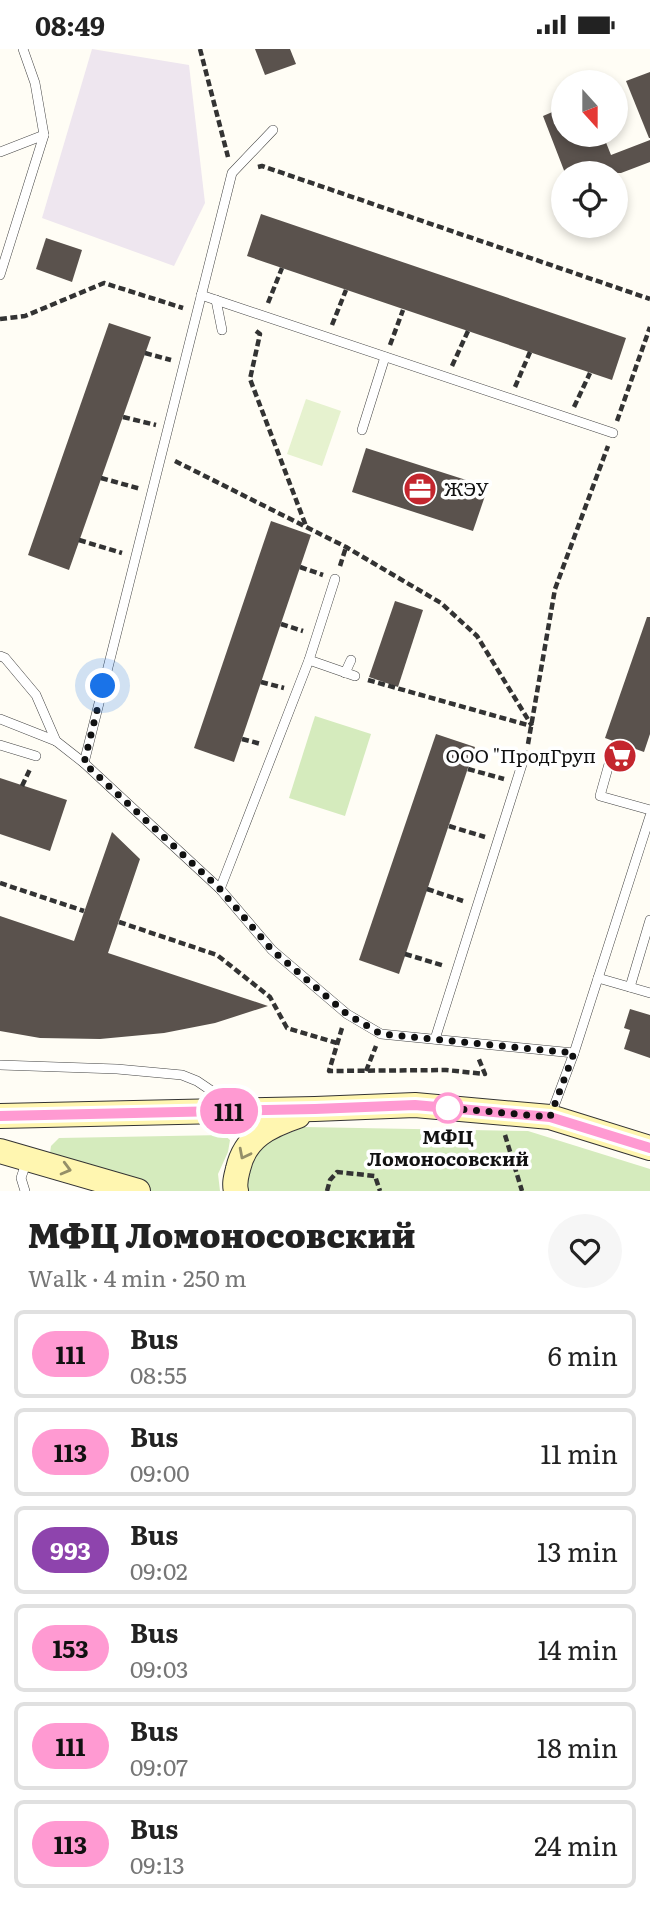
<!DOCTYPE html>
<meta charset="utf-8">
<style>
body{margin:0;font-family:Literata,serif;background:#f6f6f6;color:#222;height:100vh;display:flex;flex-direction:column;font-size:26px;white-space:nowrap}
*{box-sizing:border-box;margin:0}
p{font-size:23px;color:#767676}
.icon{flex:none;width:38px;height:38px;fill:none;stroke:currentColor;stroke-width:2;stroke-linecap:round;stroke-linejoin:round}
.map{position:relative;height:1142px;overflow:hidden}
.drawer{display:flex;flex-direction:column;background:#fff;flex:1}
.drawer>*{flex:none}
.badge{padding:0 14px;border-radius:23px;font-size:24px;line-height:46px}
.needle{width:46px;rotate:159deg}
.fabs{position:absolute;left:551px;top:21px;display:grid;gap:14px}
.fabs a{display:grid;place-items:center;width:77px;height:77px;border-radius:50%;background:#fff;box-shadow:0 4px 10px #0003;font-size:35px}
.you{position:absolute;width:35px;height:35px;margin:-18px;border:5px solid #fff;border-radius:50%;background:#1a73e8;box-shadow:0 0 0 10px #1a73e833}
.map>.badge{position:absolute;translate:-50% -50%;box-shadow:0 0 0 4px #fff}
.round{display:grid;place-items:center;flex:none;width:74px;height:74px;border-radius:37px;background:#f6f6f6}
.overview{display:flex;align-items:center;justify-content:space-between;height:119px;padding:0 28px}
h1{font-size:33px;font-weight:800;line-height:52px}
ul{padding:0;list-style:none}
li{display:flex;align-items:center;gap:21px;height:88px;margin:0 14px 10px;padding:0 14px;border:4px solid #e0e0e0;border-radius:10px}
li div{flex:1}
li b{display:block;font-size:26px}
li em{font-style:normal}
li .badge{min-width:77px;font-weight:700;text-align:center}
.status{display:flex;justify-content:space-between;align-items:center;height:49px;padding:0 35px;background:#fff;direction:ltr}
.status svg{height:19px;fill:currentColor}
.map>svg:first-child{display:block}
</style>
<div class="status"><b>08:49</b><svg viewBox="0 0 49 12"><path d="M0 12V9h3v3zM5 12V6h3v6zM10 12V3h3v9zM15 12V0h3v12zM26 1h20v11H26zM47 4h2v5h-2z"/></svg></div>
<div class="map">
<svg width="650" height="1142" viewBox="0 0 650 1142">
<rect width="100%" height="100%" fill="#fffdf5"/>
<!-- industrial -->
<path fill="#eee6ef" d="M92,0L189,16L205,154L174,217L42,169Z"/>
<!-- green -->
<g fill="#d5ebbd">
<path d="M315,667L371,685L345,767L289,749Z"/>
<path d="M304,1078L528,1082L650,1120V1142H247L245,1136L260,1096Z"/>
<path d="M224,1086L230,1091L228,1103L218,1125L220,1142H146L49,1111L51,1097L59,1089Z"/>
</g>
<!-- pitch -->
<path fill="#e6f2cf" d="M306,350L341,362L322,417L287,405Z"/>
<!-- building -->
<g fill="#5a524d">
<path d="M255,0H290L296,15L265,26Z"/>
<path d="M650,23V89H649L626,32Z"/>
<path d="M564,58V86H603L611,106L650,91V113L621,124H565L543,67Z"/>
<path d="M261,165L626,289L612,331L247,207Z"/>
<path d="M46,189L82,201L72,233L36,220Z"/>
<path d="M109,274L151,288L69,521L28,506Z"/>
<path d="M366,399L488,438L473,482L352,443Z"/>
<path d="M271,472L311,486L234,713L194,699Z"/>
<path d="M395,552L423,561L398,638L369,628Z"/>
<path d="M647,568H650V685L644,703L605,689Z"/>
<path d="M436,685L475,698L399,925L359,911Z"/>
<path d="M0,729L67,751L50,802L0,785Z"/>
<path d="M112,783L140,810L108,904L268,957L215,974L164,984L100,990L40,989L0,982V867L74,892Z"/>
<path d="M630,960L650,966V1009L624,1000L630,981L624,979Z"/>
</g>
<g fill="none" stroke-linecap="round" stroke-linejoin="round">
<defs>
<g id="lane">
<path d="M0,103L44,86"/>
<path d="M0,226L44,86L35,34L23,0"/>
<path d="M201,246L613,384"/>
<path d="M216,251L222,281"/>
<path d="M362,381L385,308"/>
<path d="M0,607L5,609L36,646L56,692L84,714L220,840L272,901L347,965L381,985L574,1004"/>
<path d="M309,611L355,627"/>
<path d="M345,624L351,611"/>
<path d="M0,670L56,692"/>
<path d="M0,696L36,707"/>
<path d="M84,714L232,124L273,81"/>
<path d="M609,715L600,747L650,761"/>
<path d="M220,840L309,611L335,530"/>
<path d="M598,929L650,944"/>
<path d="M630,938L650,871"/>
<path d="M435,990L525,706"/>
<path d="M0,1016L117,1020L182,1026L197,1032L231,1055"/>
<path d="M550,1068L574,1004L650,767"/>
<path d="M25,1142L21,1129L27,1111"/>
</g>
<g id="secondary">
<path d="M0,1067L315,1060L415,1056L550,1068L650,1099"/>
<path d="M0,1102L138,1142"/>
<path d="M236,1142C234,1134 236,1128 238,1120C245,1088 269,1077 298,1067"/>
</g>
</defs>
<!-- lane casing -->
<use href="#lane" stroke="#444" stroke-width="10"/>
<!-- secondary casing -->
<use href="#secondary" stroke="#333" stroke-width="26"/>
<!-- path -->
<g stroke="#333" stroke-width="4.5" stroke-dasharray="7 3.5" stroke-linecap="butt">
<path d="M200,0L228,108"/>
<path d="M258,118L262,117L650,250"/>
<path d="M268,254L282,219"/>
<path d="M0,270L25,267L104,234L183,259"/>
<path d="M332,276L346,241"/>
<path d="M256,282L260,285L250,330L306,477"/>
<path d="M390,296L403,261"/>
<path d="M145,304L171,311"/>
<path d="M452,317L468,282"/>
<path d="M515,338L530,303"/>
<path d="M574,358L590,324"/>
<path d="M123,368L156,376"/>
<path d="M617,372L650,278"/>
<path d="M175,412L346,498L441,554L477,587L532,677"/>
<path d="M101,429L141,440"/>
<path d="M79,491L122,504"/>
<path d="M340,517L346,498"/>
<path d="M300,518L323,526"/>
<path d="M281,575L303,582"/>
<path d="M368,631L531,677"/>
<path d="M261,633L284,639"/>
<path d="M242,690L261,695"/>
<path d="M528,695L555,540L608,397"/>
<path d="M468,720L504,730"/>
<path d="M22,737L31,718"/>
<path d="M449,777L485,788"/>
<path d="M0,834L84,862"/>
<path d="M427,840L463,852"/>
<path d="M119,873L217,906L270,948L287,979L337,994"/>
<path d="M405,905L445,917"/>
<path d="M342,979L329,1022L446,1021L485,1025L478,1008"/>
<path d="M366,1022L376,997"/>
<path d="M505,1086L522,1142"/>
<path d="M327,1142L330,1131L337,1123L375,1127L380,1142"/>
</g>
<!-- lane -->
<use href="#lane" stroke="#fff" stroke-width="9"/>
<!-- secondary -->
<use href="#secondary" stroke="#fff6b0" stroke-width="24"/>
</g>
<!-- one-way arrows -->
<defs><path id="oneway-chevron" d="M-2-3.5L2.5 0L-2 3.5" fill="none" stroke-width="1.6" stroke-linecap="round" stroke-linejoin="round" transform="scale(1.75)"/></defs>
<g stroke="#948f68">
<use href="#oneway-chevron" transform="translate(244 1105) rotate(117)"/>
<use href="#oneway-chevron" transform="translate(66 1120) rotate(15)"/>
</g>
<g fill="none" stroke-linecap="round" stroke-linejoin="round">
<defs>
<path id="line" d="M0,1067L315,1060L415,1056L550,1068L650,1099"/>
</defs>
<!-- line casing -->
<use href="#line" stroke="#fff" stroke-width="16"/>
<!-- line -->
<use href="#line" stroke="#ff9ad2" stroke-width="10"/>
<!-- walk -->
<path stroke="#111" stroke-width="7" stroke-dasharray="0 12.6" d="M103,637L84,714L220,840L272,901L347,965L381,985L574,1004L550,1068L448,1059"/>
</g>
<!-- icons -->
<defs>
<symbol id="office-disc" viewBox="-11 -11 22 22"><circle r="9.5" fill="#c4262e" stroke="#fff"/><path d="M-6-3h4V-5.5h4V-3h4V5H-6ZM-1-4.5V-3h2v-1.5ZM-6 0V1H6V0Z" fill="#fff"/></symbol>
<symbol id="supermarket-disc" viewBox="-11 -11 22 22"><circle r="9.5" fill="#c4262e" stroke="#fff"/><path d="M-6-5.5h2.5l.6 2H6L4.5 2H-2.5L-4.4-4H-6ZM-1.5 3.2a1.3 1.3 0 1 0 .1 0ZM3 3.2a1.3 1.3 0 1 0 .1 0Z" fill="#fff"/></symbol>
</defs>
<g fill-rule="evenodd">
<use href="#office-disc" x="401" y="421" width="38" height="38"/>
<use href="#supermarket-disc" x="601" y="688" width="38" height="38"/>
</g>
<!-- markers -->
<circle fill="#fff" stroke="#ff9ad2" stroke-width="3.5" cx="448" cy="1059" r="14"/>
<g text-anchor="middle" stroke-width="7" stroke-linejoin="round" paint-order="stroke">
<!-- poi labels -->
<g font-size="19" fill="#111" stroke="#fff" text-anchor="start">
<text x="444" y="447">ЖЭУ</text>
<text x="596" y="714" text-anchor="end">ООО "ПродГруп</text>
</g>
<!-- stop labels -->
<g font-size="19" font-weight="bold" fill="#111" stroke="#fff">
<text x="448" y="1095">МФЦ<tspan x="448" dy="22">Ломоносовский</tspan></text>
</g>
</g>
</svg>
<div class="fabs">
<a><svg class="needle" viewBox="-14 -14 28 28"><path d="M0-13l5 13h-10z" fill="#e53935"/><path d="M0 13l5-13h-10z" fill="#767676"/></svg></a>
<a><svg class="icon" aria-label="locate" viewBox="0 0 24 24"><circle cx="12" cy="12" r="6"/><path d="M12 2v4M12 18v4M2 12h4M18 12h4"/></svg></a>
</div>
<div class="you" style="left:103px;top:637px"></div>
<b class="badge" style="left:229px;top:1062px;background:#ff9ad2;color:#111">111</b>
</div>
<section class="drawer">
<div class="overview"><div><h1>МФЦ Ломоносовский</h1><p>Walk · 4 min · 250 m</p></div><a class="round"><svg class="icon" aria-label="heart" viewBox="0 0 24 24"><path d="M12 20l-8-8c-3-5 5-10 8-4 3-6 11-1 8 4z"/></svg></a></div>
<ul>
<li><span class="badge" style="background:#ff9ad2;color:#111">111</span><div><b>Bus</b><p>08:55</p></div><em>6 min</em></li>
<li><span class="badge" style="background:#ff9ad2;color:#111">113</span><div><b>Bus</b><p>09:00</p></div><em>11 min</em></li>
<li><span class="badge" style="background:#8e44ad;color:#fff">993</span><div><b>Bus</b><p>09:02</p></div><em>13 min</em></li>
<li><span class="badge" style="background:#ff9ad2;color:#111">153</span><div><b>Bus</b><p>09:03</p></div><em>14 min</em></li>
<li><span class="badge" style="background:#ff9ad2;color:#111">111</span><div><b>Bus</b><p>09:07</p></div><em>18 min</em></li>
<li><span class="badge" style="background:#ff9ad2;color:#111">113</span><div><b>Bus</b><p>09:13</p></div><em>24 min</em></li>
</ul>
</section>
